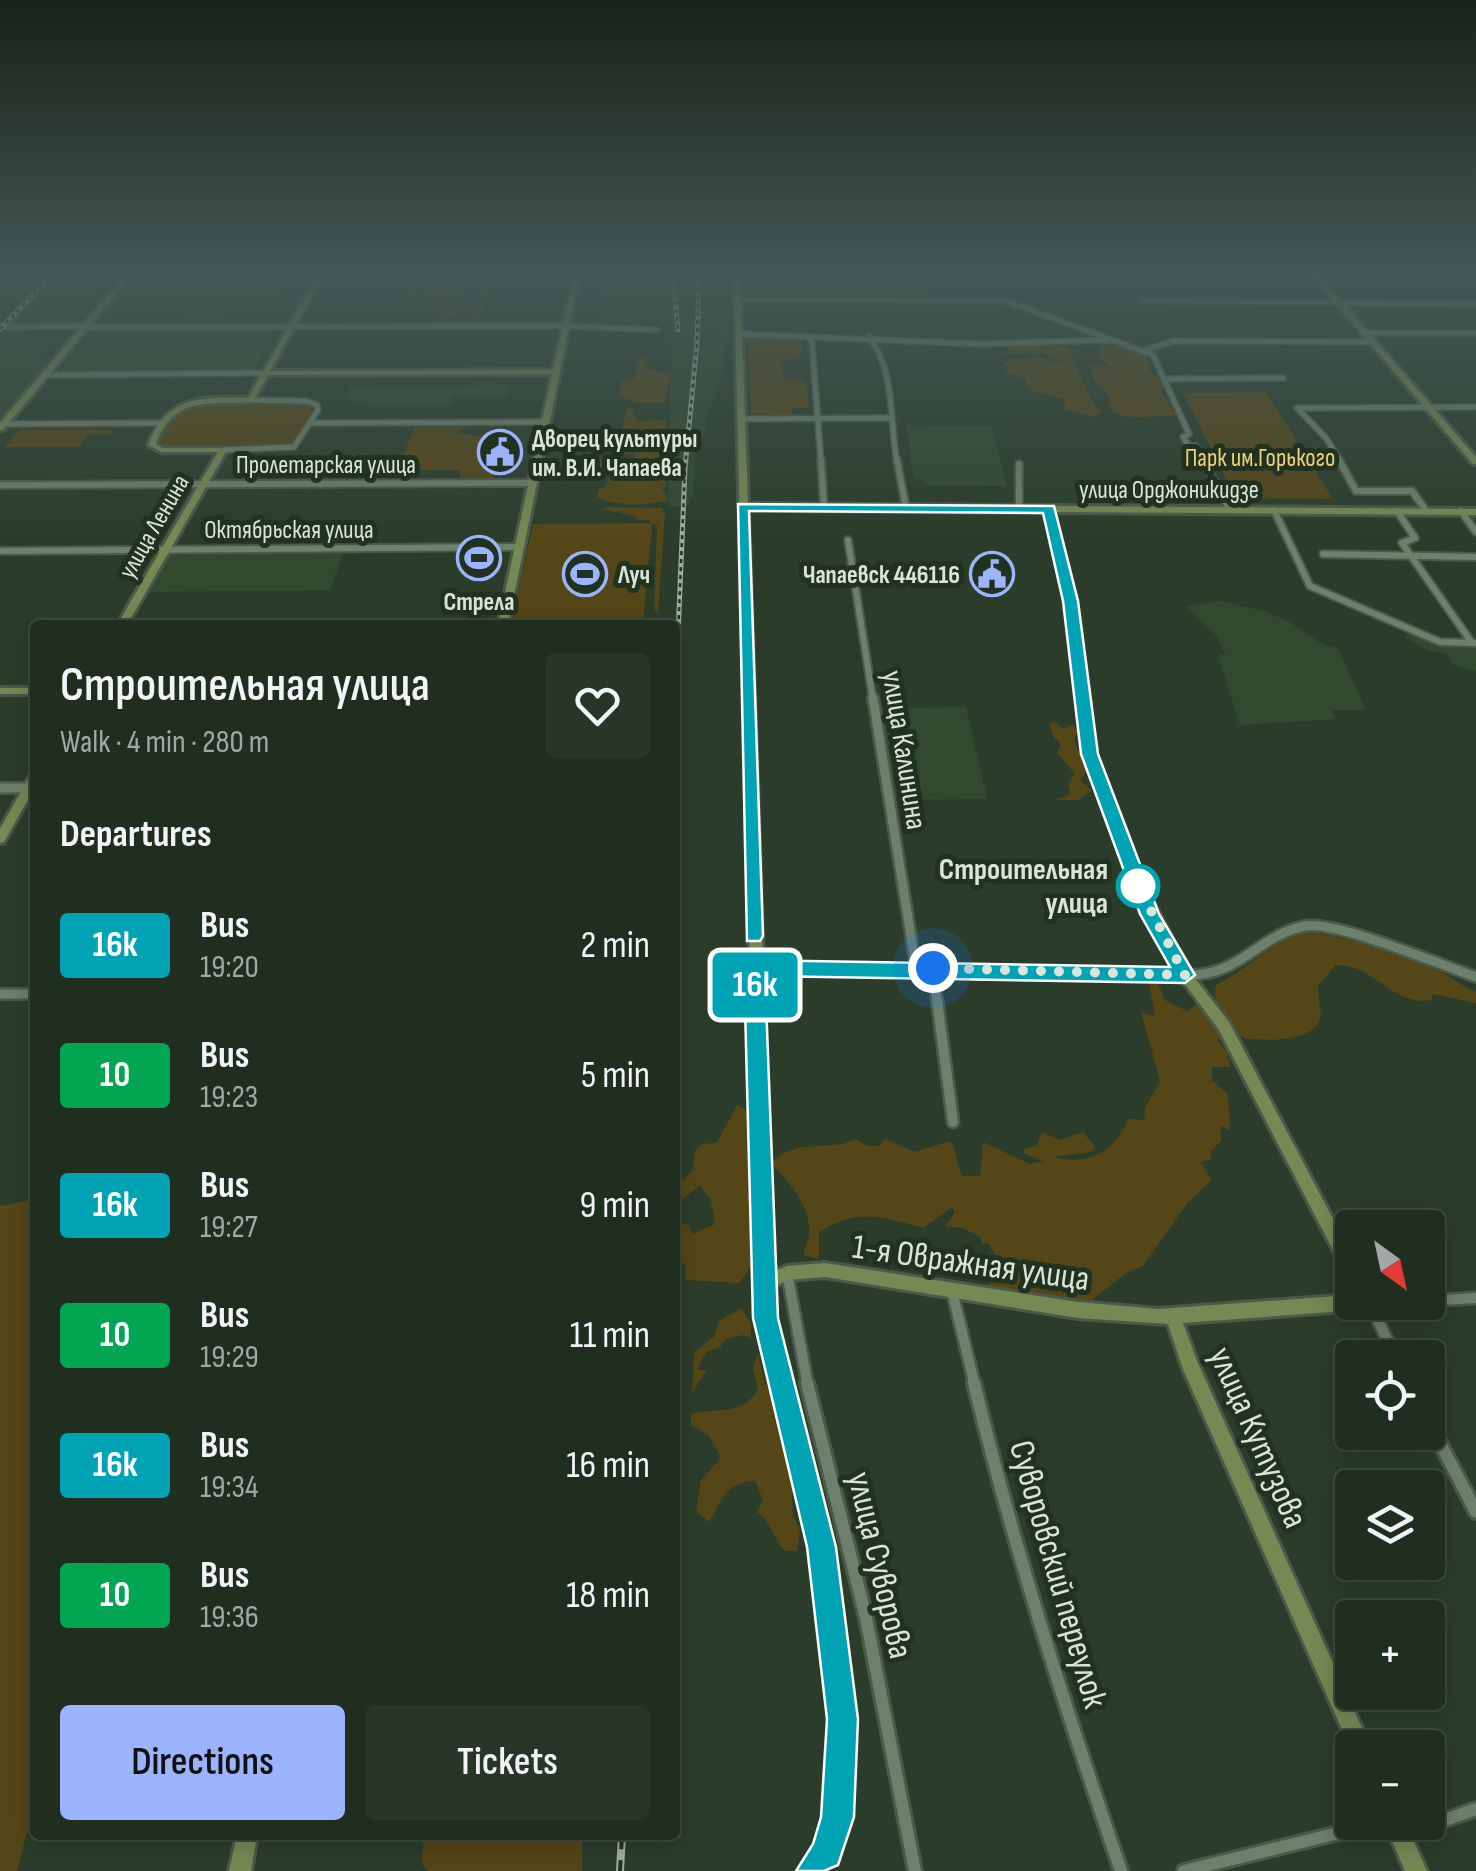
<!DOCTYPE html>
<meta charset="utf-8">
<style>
body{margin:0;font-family:"Sofia Sans Condensed",sans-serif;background:#283629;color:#f1f3f6;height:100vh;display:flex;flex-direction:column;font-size:38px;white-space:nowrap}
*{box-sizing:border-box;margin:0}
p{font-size:32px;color:#a2a8a5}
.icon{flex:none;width:55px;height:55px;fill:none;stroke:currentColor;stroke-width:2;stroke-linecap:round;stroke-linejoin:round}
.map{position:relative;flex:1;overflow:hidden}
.panel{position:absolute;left:30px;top:620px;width:650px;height:1220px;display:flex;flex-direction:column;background:#202e20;border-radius:10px;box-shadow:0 5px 25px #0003,0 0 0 2px #3d4a3e}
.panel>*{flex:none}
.badge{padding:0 20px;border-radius:8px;font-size:35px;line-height:65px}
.needle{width:65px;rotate:147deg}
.tools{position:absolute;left:1335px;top:1210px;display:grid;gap:20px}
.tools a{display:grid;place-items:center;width:110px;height:110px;border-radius:10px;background:#202e20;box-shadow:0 5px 25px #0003,0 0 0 2px #3d4a3e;font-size:50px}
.you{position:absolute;width:50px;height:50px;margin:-25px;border:8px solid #fff;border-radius:50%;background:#1a73e8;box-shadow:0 0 0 15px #1a73e833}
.map>.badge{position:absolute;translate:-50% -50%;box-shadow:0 0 0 5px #fff}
h2{padding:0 30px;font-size:38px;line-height:90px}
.round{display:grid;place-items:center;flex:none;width:105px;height:105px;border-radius:10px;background:#283629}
.summary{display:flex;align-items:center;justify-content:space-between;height:170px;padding:0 30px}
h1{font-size:48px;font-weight:600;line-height:75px}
.primary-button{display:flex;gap:20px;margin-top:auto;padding:20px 30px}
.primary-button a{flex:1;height:115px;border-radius:10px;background:#9cb4fd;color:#111;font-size:40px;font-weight:600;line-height:115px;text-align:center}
.primary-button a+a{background:#283629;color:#f1f3f6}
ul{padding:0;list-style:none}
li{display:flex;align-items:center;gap:30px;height:130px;padding:0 30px}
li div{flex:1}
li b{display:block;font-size:38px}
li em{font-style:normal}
li .badge{min-width:110px;font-weight:700;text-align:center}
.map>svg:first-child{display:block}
</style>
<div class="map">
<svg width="1476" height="1871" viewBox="0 0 1476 1871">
<rect width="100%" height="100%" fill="#2b3d2a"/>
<!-- built -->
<g fill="#324930">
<path d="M0,273H119L36,361L51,362L0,417Z"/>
<path d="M141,273H291L272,308H227L223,314H185L191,304H119Z"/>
<path d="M642,273H724L727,335L723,375L705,420L707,431L695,452L694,498H690L689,506H668L672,306L668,303L665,315L648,323H596L604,279H640Z"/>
<path d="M744,273H922L929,299L746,300Z"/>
<path d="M93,330H278L254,370L59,371Z"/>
<path d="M510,385L508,394L512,397H453L450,405H364L346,397L350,388Z"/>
<path d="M906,425L992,426L1007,486L924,485L923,479H914Z"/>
<path d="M344,551L330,590L144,592L165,553Z"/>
<path d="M1220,601L1264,611L1288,621L1322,644L1338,648L1366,710H1332L1336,719L1240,725L1218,655H1225L1217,636L1186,606Z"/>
<path d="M1413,632L1434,643L1476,645V672L1454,665L1446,653L1429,651L1405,637Z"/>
<path d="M966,707L987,799L897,800L882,708Z"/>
</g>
<!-- green -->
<g fill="#554617">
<path d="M419,276H477L480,282L461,285L486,283L483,306L487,310L476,320L475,313L452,310L455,316L437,320L442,307L464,305L469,309L476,304L481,288L438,289L467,293L463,297L421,295L425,290L443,285L429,284L424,289L416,283L412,296L407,298L404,293Z"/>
<path d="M747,336L804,338L800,357L777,362L787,364L781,368L783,378L806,381L809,407L790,409L794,415L751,414Z"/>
<path d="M1015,343L1018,347L1045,343L1069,349C1075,364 1090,402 1102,412L1094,417L1063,409L1066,400L1030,390L1024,378L1004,372L1009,368L1002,362L1042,357L1048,364L1064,361L1046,354H1001L1010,350L1000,344Z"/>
<path d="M1116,344L1133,349L1149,360V369L1167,390L1161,391L1176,415L1130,418L1114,413L1108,403L1111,399L1094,380L1088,362L1113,368L1098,357L1102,346Z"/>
<path d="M638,357L654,358L643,360L649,370L671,373L664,403H637L619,396L622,380L634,379Z"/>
<path d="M1266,392L1333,499L1236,498L1183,393Z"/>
<path d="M300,402L310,405L312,412L299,440L284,447L167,449L155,445L167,421L192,403Z"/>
<path d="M632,407L636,421L666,420V486L662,489L669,500C646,506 618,507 597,497L599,489L606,487L610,474L584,470L586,460L634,457L635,453L622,455L620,442L626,410Z"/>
<path d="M415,427H464L456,434L483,436L478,456L480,463H486L484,471H494L493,480L461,479L459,470H397Z"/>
<path d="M19,430H114L112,434H88L78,447H5Z"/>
<path d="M606,507L661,508L665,514L658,612L654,611L657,526L647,520H637L634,516L600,509Z"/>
<path d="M652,523L643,625H511L533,524Z"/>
<path d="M1056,722L1063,729L1071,725L1079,730L1074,739L1087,771L1080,780L1092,790L1079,800H1055L1071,794L1068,784L1075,774L1057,752L1061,744L1054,737L1049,723Z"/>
<path d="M1305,931C1351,938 1400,953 1443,973C1455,979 1462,987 1476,992V1003L1432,994V1000C1391,1007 1375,964 1336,965L1318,986C1317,997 1322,1009 1320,1019C1313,1043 1262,1041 1244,1038C1228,1028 1210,1003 1216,985C1245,971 1278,937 1305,931Z"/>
<path d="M1149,980L1157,981L1165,1000L1187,1011L1201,1001L1222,1026L1218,1041L1227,1052L1230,1067H1212V1080L1228,1095L1230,1130L1220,1126L1221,1141L1210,1152L1212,1159L1200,1162L1212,1180L1188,1202L1143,1266L1126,1273L1092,1300L1077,1301L989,1286L997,1258L989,1244L981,1243V1237L962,1228L945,1226L955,1213L952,1207L923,1228C883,1216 856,1208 819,1232V1259L804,1255C804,1250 807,1245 808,1240C815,1211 790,1182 771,1164L781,1154L802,1147L843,1144L856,1139L867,1146H880L885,1139L915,1152L950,1141C959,1152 954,1164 963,1176H980L983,1142L1030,1164L1043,1161L1023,1153L1025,1148L1037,1146L1042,1132L1060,1140L1083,1132L1095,1147L1091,1152L1054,1157C1087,1167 1116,1151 1128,1119L1144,1120L1145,1108L1160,1081L1141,1012L1155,1017Z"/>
<path d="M737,1105L752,1113C756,1126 748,1142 747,1156L752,1160L747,1189L751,1196L752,1265L739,1283L685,1280V1264L680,1261L675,1273V1221L688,1225L693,1234L715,1224L711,1200L700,1185L679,1202L675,1201V1188L692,1171L695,1151L702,1144L717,1143Z"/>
<path d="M35,1199V1799L17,1871H0V1206Z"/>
<path d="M741,1308L751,1324V1338L743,1335L726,1339L719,1348L706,1352L697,1370H707L692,1393L694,1352L714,1337L719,1321Z"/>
<path d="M758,1353L765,1384L775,1395L774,1408L791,1480L793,1515L800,1530L797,1551H785C773,1538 771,1521 757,1512L763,1500L755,1481C727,1482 722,1498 710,1522L696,1512L701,1480L721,1458L709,1436L691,1425V1414C717,1407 743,1417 758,1389L753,1369Z"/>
<path d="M424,1835H582V1871H428L422,1864Z"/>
</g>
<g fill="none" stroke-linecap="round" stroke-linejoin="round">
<defs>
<g id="street-far4">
<path d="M905,273H1232"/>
<path d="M738,300L1006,301L1153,355L1189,434L1183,437L1189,446H1196L1205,462"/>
<path d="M1144,301L1476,304"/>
<path d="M0,327L87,326"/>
<path d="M86,327L569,326L657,330"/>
<path d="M1364,333H1476"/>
<path d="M739,334L980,344L1108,340"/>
<path d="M807,336L812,342L821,462"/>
<path d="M869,337C896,372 889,420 897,462"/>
<path d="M1145,350L1173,341L1372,342"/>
<path d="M45,375L266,373"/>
<path d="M1166,379L1283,378"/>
<path d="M742,419L889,418"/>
<path d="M312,423L545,422"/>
<path d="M3,424L163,423"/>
<path d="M223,450L294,447L318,410L317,405L306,401L250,400"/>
<path d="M1341,462L1326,438L1297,408L1476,407"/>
</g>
<g id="street-far3">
<path d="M821,460L824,507"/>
<path d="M897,460L906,508"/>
<path d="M1203,460L1230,510"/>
<path d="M1339,460L1356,491H1412L1427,512"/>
<path d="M1019,464V509"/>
<path d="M0,485L533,483"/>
<path d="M1274,510L1310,586L1440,642L1476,643"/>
<path d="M1397,511L1415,538L1402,543L1472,643"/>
<path d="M1461,511L1476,532"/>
<path d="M848,540L873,700"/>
<path d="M0,551L519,547"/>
<path d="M1323,554L1476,557"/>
</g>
<g id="street-far2">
<path d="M873,698L916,968"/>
<path d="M0,788H35"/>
<path d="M933,969L937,1002"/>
<path d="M1185,975C1240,977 1258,935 1305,926C1335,920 1441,965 1476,977"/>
<path d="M0,994H35"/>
</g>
<g id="street-far1">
<path d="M937,1000L953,1122"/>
<path d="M787,1273L808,1386"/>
<path d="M952,1291L975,1386"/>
<path d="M1428,1301L1476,1298"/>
<path d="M1369,1302L1396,1358"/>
</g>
<g id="street">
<path d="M807,1383L866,1618L915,1871"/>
<path d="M974,1383C1014,1549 1066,1710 1121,1871"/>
<path d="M1428,1420L1476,1512"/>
<path d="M1400,1836L1476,1809"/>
<path d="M1184,1871L1383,1822"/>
</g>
<g id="secondary">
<path d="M127,273H134L3,430H0V423Z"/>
<path d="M319,273H325L270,371L553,370L574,273H580L508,625H498L552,374L268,375L253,402C210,405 174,395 156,444L163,448H223L227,450L127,625H117L218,452H161L148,445C167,395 201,397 248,398Z"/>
<path d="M734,273H740L748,504L1476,509V515L1054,512L1076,601L1095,754L1145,887L1190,972L1229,1022L1352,1255V1277L1346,1275L1219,1030L1182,980L763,973L773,1272L787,1266L825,1263L1078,1302L1158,1309L1352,1295V1302H1366L1364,1307L1358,1310L1183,1323L1197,1361L1371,1748H1352V1752L1183,1369L1168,1324L1078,1318L825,1277L788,1280L773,1287L774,1318L831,1547L852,1719L847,1817L836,1854L826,1871H801L805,1864L817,1848L827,1817L832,1719L813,1547L758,1318L750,972L748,968L750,964ZM748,510L1045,512L1066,601L1085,754L1133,887L1176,970L763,963Z"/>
<path d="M1310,273H1317L1476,457V464H1473Z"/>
<rect x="0" y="688" width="35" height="6"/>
<path d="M35,773V787L4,842L0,843V829L31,774Z"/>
<path d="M1384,1822H1405L1427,1871H1405Z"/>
<path d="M237,1835H257L251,1871H229Z"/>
</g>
</defs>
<!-- street-far4 casing -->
<use href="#street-far4" stroke="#4b5949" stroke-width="8"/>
<!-- street-far3 casing -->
<use href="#street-far3" stroke="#4b5949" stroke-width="10"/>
<!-- street-far2 casing -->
<use href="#street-far2" stroke="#4b5949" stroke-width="14"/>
<!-- street-far1 casing -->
<use href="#street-far1" stroke="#4b5949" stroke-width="15"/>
<!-- street casing -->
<use href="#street" stroke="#4b5949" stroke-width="18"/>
<!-- secondary casing -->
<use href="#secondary" stroke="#4b5949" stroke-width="6"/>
<!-- street-far4 -->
<use href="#street-far4" stroke="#6d806b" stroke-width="5"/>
<!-- street-far3 -->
<use href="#street-far3" stroke="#6d806b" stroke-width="6"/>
<!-- street-far2 -->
<use href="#street-far2" stroke="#6d806b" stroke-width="9"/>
<!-- street-far1 -->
<use href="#street-far1" stroke="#6d806b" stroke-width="10"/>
<!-- street -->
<use href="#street" stroke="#6d806b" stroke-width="12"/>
<!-- secondary -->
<use href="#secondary" fill="#768854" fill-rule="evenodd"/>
<defs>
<g id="rail-far1">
<path d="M673,277L678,330"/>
<path d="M0,329L55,273"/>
<path d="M675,707L685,468L697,343L699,273"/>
</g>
<path id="rail" d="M620,1871L622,1835"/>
</defs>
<!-- rail-far1 casing -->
<use href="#rail-far1" stroke="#a0ae9f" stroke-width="5"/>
<!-- rail casing -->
<use href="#rail" stroke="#a0ae9f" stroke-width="8"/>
<!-- rail-far1 -->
<use href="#rail-far1" stroke="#213220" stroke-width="2.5" stroke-dasharray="4" stroke-linecap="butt"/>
<!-- rail -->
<use href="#rail" stroke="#213220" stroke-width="4" stroke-dasharray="11" stroke-linecap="butt"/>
</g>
<!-- sky -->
<linearGradient id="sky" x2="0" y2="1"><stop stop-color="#182217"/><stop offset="0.51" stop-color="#445755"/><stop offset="1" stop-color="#445755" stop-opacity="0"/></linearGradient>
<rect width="1476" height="535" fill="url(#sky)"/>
<!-- line -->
<path fill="#00a3b4" stroke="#fff" stroke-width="2.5" d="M738,504L1054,506L1078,601L1098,754L1159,914L1195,975L1185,983L765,976L778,1318L836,1547L858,1719L854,1817L838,1865L824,1871H796L813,1844L821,1817L827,1719L807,1547L753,1318L744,968L754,960L1170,967L1140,914L1081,754L1063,601L1043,513L749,511L763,936L760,941H747Z"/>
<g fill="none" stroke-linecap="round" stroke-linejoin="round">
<!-- walk -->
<path stroke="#dae5d8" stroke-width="10" stroke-dasharray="0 18" d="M933,968L1185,975L1138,886"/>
</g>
<!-- icons -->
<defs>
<symbol id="civic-ring" viewBox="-11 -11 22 22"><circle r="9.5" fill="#213220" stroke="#9cb4fd" stroke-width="1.5"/><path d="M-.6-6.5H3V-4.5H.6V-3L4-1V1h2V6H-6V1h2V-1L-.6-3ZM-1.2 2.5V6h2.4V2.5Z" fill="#9cb4fd"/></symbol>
<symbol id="stadium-ring" viewBox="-11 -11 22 22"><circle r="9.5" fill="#213220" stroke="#9cb4fd" stroke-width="1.5"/><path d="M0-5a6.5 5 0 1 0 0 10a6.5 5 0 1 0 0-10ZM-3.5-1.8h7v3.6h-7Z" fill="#9cb4fd"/></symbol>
</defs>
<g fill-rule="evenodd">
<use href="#civic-ring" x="475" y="427" width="50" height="50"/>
<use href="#stadium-ring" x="454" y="533" width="50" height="50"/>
<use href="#stadium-ring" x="560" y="549" width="50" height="50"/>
<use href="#civic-ring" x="967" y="549" width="50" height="50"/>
</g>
<!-- markers -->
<circle fill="#fff" stroke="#00a3b4" stroke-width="5" cx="1138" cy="886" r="20"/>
<g text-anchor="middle" stroke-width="10" stroke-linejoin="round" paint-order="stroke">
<!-- far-poi labels -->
<g font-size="25" font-weight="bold" fill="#dae5d8" stroke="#213220" text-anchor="start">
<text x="532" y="447">Дворец культуры<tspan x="532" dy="29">им. В.И. Чапаева</tspan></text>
<text x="618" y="583">Луч</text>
<text x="960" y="583" text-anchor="end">Чапаевск 446116</text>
<text x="479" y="610" text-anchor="middle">Стрела</text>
</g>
<!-- far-park labels -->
<g font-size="25" fill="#efd179" stroke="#213220">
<text x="1260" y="466">Парк им.Горького</text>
</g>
<!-- far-street labels -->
<g font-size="25" fill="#dae5d8" stroke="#213220">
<text x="326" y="473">Пролетарская улица</text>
<text x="1169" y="498">улица Орджоникидзе</text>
<text transform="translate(153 526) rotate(-60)" y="9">улица Ленина</text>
<text x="289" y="538">Октябрьская улица</text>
</g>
<!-- street labels -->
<g font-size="30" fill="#dae5d8" stroke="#213220">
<text transform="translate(905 750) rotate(81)" y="10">улица Калинина</text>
</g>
<!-- stop labels -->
<g font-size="30" font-weight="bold" fill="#dae5d8" stroke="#213220" text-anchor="end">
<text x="1108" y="879">Строительная<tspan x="1108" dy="34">улица</tspan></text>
</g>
<!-- near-street labels -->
<g font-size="35" fill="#dae5d8" stroke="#213220">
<text transform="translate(971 1262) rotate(8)" y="12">1-я Овражная улица</text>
<text transform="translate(1259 1437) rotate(66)" y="12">улица Кутузова</text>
<text transform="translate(881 1565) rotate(77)" y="12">улица Суворова</text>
<text transform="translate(1059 1574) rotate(74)" y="12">Суворовский переулок</text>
</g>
</g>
</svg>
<div class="tools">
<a><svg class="needle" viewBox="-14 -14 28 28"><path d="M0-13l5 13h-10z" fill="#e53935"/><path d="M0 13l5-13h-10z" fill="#a2a8a5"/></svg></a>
<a><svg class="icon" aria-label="locate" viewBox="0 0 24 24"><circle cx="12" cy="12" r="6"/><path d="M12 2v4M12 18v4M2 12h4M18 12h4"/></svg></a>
<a><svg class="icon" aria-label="layers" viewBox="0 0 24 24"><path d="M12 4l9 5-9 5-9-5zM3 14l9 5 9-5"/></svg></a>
<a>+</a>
<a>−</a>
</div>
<div class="you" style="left:933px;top:968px"></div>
<b class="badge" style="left:755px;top:985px;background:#00a3b4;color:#fff">16к</b>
<section class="panel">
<div class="summary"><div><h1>Строительная улица</h1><p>Walk · 4 min · 280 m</p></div><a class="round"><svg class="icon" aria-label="heart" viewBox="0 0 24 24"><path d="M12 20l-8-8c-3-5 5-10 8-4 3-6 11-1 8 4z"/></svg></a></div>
<h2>Departures</h2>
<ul>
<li><span class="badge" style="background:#00a3b4;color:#fff">16к</span><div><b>Bus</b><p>19:20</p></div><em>2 min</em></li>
<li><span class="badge" style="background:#00a651;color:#fff">10</span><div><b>Bus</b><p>19:23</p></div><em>5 min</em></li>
<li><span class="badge" style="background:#00a3b4;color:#fff">16к</span><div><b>Bus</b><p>19:27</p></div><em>9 min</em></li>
<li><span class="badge" style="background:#00a651;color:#fff">10</span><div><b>Bus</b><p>19:29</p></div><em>11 min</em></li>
<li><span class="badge" style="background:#00a3b4;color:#fff">16к</span><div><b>Bus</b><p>19:34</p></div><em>16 min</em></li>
<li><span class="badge" style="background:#00a651;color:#fff">10</span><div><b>Bus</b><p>19:36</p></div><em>18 min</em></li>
</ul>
<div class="primary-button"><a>Directions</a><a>Tickets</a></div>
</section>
</div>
